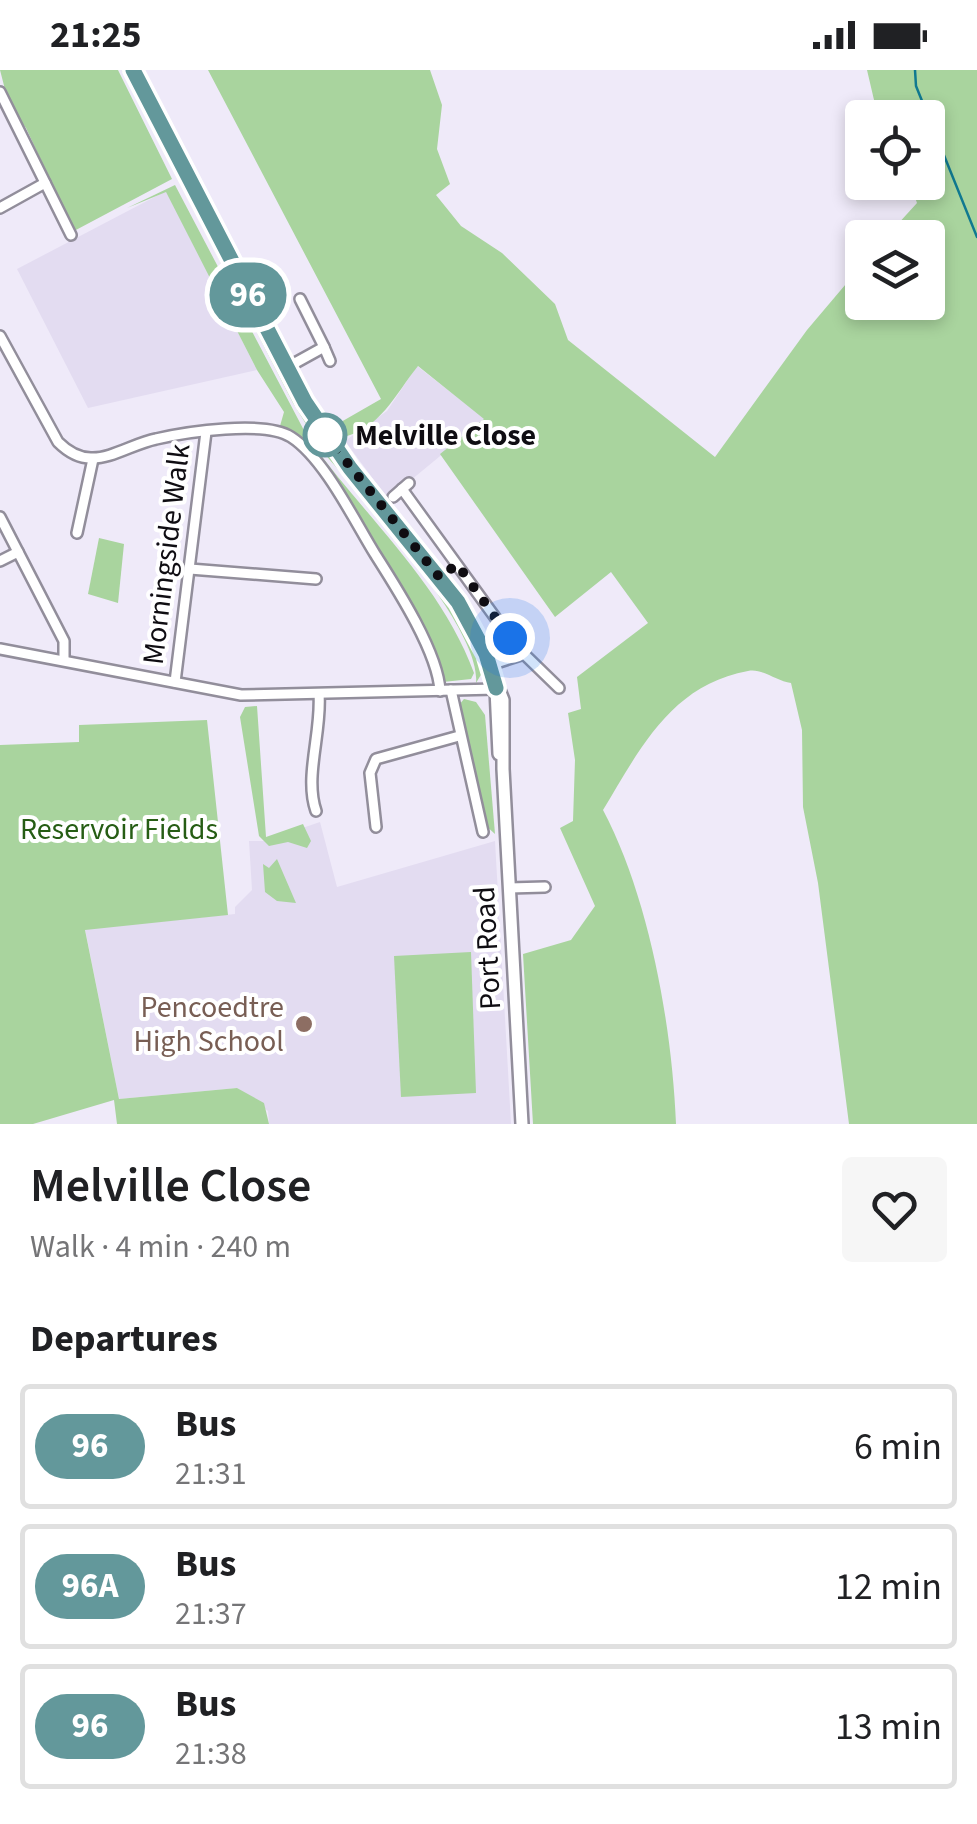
<!DOCTYPE html>
<meta charset="utf-8">
<style>
body{margin:0;font-family:"Source Sans 3",sans-serif;background:#f6f6f6;color:#202124;height:100vh;display:flex;flex-direction:column;font-size:38px;white-space:nowrap}
*{box-sizing:border-box;margin:0}
p{font-size:32px;color:#757577}
.icon{flex:none;width:55px;height:55px;fill:none;stroke:currentColor;stroke-width:2;stroke-linecap:round;stroke-linejoin:round}
.map{position:relative;height:1054px;overflow:hidden}
.side{display:flex;flex-direction:column;background:#fff;flex:1}
.side>*{flex:none}
.badge{padding:0 20px;border-radius:32px;font-size:35px;line-height:65px}
.fabs{position:absolute;left:845px;top:30px;display:grid;gap:20px}
.fabs a{display:grid;place-items:center;width:100px;height:100px;border-radius:10px;background:#fff;box-shadow:0 5px 15px #0003;font-size:50px}
.you{position:absolute;width:50px;height:50px;margin:-25px;border:8px solid #fff;border-radius:50%;background:#1a73e8;box-shadow:0 0 0 15px #1a73e833}
.map>.badge{position:absolute;translate:-50% -50%;box-shadow:0 0 0 5px #fff}
h2{padding:0 30px;font-size:38px;line-height:90px}
.round{display:grid;place-items:center;flex:none;width:105px;height:105px;border-radius:10px;background:#f6f6f6}
.overview{display:flex;align-items:center;justify-content:space-between;height:170px;padding:0 30px}
h1{font-size:48px;font-weight:600;line-height:75px}
ul{padding:0;list-style:none}
li{display:flex;align-items:center;gap:30px;height:125px;margin:0 20px 15px;padding:0 10px;border:5px solid #e0e0e0;border-radius:10px}
li div{flex:1}
li b{display:block;font-size:38px}
li em{font-style:normal}
li .badge{min-width:110px;font-weight:700;text-align:center}
.status{display:flex;justify-content:space-between;align-items:center;height:70px;padding:0 50px;background:#fff;direction:ltr}
.status svg{height:28px;fill:currentColor}
.map>svg:first-child{display:block}
</style>
<div class="status"><b>21:25</b><svg viewBox="0 0 49 12"><path d="M0 12V9h3v3zM5 12V6h3v6zM10 12V3h3v9zM15 12V0h3v12zM26 1h20v11H26zM47 4h2v5h-2z"/></svg></div>
<div class="map">
<svg width="977" height="1054" viewBox="0 0 977 1054">
<rect width="100%" height="100%" fill="#efeaf9"/>
<!-- built -->
<g fill="#e3dcf1">
<path d="M166,121L257,300L88,338L17,199Z"/>
<path d="M417,296L485,349L388,429L345,371L387,341Z"/>
<path d="M320,752L337,817L495,771L511,1054H269L268,1041L237,1018L119,1029L85,859L235,844V837L252,820L249,771H264Z"/>
</g>
<!-- green -->
<g fill="#a9d49e">
<path d="M0,0H118L172,109L74,161L26,58L9,35Z"/>
<path d="M122,0H127L320,366L314,367L293,333Z"/>
<path d="M208,0H430L442,35L437,79L450,114L436,125L461,156L502,183L555,234L568,270L715,387L807,260L862,195V232H928V168L886,167L917,133L910,113L928,112V48L878,47L867,0H977V1054H849L818,813L803,737L802,660L791,613C776,611 762,598 748,601C671,615 640,679 603,740C649,827 672,955 676,1054H533L523,884L571,870L595,836L560,758L573,751L575,690L568,643L581,639L577,607L648,553L611,502L555,547L440,384L484,349L418,296C396,323 379,361 342,367L334,356L381,329Z"/>
<path d="M175,115L308,368L304,372L280,356L284,342L257,300L166,122L127,138Z"/>
<path d="M311,372C366,448 441,513 474,603L471,609L443,612L413,544L307,375Z"/>
<path d="M320,372L326,373C378,451 451,512 482,603L476,613C482,557 357,423 319,377Z"/>
<path d="M99,468L124,474L118,533L88,524Z"/>
<path d="M464,629L476,632L485,645L495,764L484,754L458,636Z"/>
<path d="M257,636L266,767L303,754L311,771L307,778L288,772L269,776L259,766L240,647L245,637Z"/>
<path d="M207,650L228,845L85,860L119,1029L237,1018L264,1033L269,1054H117L114,1030L33,1054H0V675L79,672V655Z"/>
<path d="M277,789L296,833L277,831L265,822L263,794L269,798Z"/>
<path d="M471,882L476,1023L401,1027L394,886Z"/>
</g>
<g fill="none" stroke-linecap="round" stroke-linejoin="round">
<!-- stream -->
<path stroke="#107990" stroke-width="2.5" d="M915,0L916,16L977,167"/>
<defs>
<g id="minor">
<path d="M0,22L71,165"/>
<path d="M0,138L45,113"/>
<path d="M0,266L58,372C67,381 77,388 91,388C111,389 135,373 156,369C186,362 265,350 291,367C324,388 354,450 375,484C396,517 438,582 440,621"/>
<path d="M324,277L330,291"/>
<path d="M286,298L324,277L300,229"/>
<path d="M402,419L510,568"/>
<path d="M393,427L409,413"/>
<path d="M0,447L64,571V590"/>
<path d="M77,463L93,389"/>
<path d="M0,491L18,482"/>
<path d="M190,499L316,509"/>
<path d="M0,579L241,625L496,619"/>
<path d="M490,595L524,584L559,618"/>
<path d="M175,612L206,362"/>
<path d="M451,620L483,762"/>
<path d="M316,741C304,707 322,662 319,624"/>
<path d="M376,757L370,703L376,689L459,666"/>
<path d="M509,818L545,817"/>
</g>
<g id="major">
<path d="M133,0L318,353L448,519L478,566L503,630V699L522,1054"/>
<path d="M496,619L499,684"/>
</g>
</defs>
<!-- minor casing -->
<use href="#minor" stroke="#928e9b" stroke-width="14"/>
<!-- major casing -->
<use href="#major" stroke="#928e9b" stroke-width="16"/>
<!-- minor -->
<use href="#minor" stroke="#fff" stroke-width="9"/>
<!-- major -->
<use href="#major" stroke="#fff" stroke-width="11"/>
</g>
<g fill="none" stroke-linecap="round" stroke-linejoin="round">
<defs>
<path id="line" d="M133,0L305,332L350,398L458,532L486,584L496,618"/>
</defs>
<!-- line casing -->
<use href="#line" stroke="#fff" stroke-width="22"/>
<!-- line -->
<use href="#line" stroke="#63989b" stroke-width="15"/>
<!-- walk -->
<path stroke="#0f0d12" stroke-width="10" stroke-dasharray="0 18" d="M325,365L440,508L457,494L510,568"/>
</g>
<!-- markers -->
<circle fill="#fff" stroke="#63989b" stroke-width="5" cx="325" cy="365" r="20"/>
<circle fill="#8d6e63" stroke="#fff" stroke-width="4" cx="304" cy="954" r="10"/>
<g text-anchor="middle" stroke-width="8" stroke-linejoin="round" paint-order="stroke">
<!-- stop labels -->
<g font-size="30" font-weight="bold" fill="#0f0d12" stroke="#fff" text-anchor="start">
<text x="355" y="375">Melville Close</text>
</g>
<!-- street labels -->
<g font-size="30" fill="#0f0d12" stroke="#fff">
<text transform="translate(166 484) rotate(-83)" y="10">Morningside Walk</text>
<text transform="translate(487 878) rotate(-93)" y="10">Port Road</text>
</g>
<!-- park labels -->
<g font-size="30" fill="#265d14" stroke="#fff">
<text x="119" y="769">Reservoir Fields</text>
</g>
<!-- education labels -->
<g font-size="30" fill="#785e54" stroke="#fff" text-anchor="end">
<text x="284" y="947">Pencoedtre<tspan x="284" dy="34">High School</tspan></text>
</g>
</g>
</svg>
<div class="fabs">
<a><svg class="icon" aria-label="locate" viewBox="0 0 24 24"><circle cx="12" cy="12" r="6"/><path d="M12 2v4M12 18v4M2 12h4M18 12h4"/></svg></a>
<a><svg class="icon" aria-label="layers" viewBox="0 0 24 24"><path d="M12 4l9 5-9 5-9-5zM3 14l9 5 9-5"/></svg></a>
</div>
<div class="you" style="left:510px;top:568px"></div>
<b class="badge" style="left:248px;top:225px;background:#63989b;color:#fff">96</b>
</div>
<section class="side">
<div class="overview"><div><h1>Melville Close</h1><p>Walk · 4 min · 240 m</p></div><a class="round"><svg class="icon" aria-label="heart" viewBox="0 0 24 24"><path d="M12 20l-8-8c-3-5 5-10 8-4 3-6 11-1 8 4z"/></svg></a></div>
<h2>Departures</h2>
<ul>
<li><span class="badge" style="background:#63989b;color:#fff">96</span><div><b>Bus</b><p>21:31</p></div><em>6 min</em></li>
<li><span class="badge" style="background:#63989b;color:#fff">96A</span><div><b>Bus</b><p>21:37</p></div><em>12 min</em></li>
<li><span class="badge" style="background:#63989b;color:#fff">96</span><div><b>Bus</b><p>21:38</p></div><em>13 min</em></li>
</ul>
</section>
